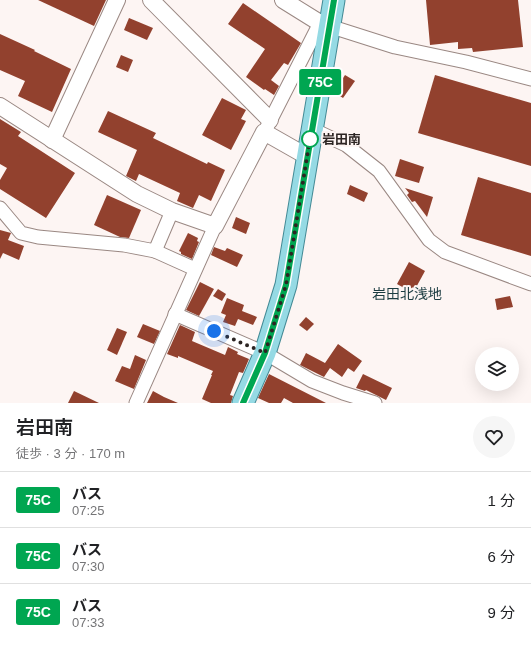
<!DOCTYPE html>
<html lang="ja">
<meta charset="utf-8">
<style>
body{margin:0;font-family:Arial,"Noto Sans JP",sans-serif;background:#f6f6f6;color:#202124;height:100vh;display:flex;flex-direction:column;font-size:15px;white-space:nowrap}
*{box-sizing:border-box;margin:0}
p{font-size:13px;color:#757577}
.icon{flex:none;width:22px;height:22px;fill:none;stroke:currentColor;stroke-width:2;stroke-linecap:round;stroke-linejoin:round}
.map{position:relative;height:403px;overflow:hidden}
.side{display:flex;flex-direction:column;background:#fff;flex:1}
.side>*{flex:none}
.badge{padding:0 8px;border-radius:3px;font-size:14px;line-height:26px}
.fabs{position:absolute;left:475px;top:347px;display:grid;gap:8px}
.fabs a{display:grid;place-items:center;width:44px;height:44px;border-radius:50%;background:#fff;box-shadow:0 4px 16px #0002;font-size:20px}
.you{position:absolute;width:20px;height:20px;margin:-10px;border:3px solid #fff;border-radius:50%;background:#1a73e8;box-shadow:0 0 0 6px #1a73e833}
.map>.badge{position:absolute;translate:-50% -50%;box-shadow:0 0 0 2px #fff}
.round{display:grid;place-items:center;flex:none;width:42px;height:42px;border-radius:21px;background:#f6f6f6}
.headline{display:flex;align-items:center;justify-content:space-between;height:68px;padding:0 16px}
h1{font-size:19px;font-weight:600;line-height:30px}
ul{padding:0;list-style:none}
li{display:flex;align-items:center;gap:12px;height:56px;padding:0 16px;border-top:1px solid #e0e0e0}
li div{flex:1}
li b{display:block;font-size:15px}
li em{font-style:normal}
li .badge{min-width:44px;font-weight:700;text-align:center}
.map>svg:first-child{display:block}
</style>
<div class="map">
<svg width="531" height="403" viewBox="0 0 531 403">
<rect width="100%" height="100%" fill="#fdf5f3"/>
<!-- building -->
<g fill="#92412e">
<path d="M38,0H106L94,26Z"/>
<path d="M426,0H518L523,47L473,52L472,48L458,49V42L430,45Z"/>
<path d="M243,3L301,43L288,65L284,63L271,80L279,86L274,95L265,89L264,90L246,77L265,49L228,24Z"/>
<path d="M129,18L153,28L147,40L124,30Z"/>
<path d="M0,34L35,50L34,51L71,69L52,112L18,96L25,81L0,70Z"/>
<path d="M121,55L133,60L128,72L116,67Z"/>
<path d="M345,75L355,81L343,98L334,92Z"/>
<path d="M435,75L531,103V166L418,133Z"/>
<path d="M222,98L246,110L241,119L246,121L231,150L202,135Z"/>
<path d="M108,111L156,133L153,138L207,164L208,162L225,170L211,201L199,195L193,208L177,201L180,193L139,174L136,181L126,176L137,150L98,132Z"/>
<path d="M0,119L21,132L18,136L75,173L46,218L0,189V180L7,168L0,164Z"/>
<path d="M400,159L424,167L419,183L395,176Z"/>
<path d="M478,177L531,193V256L461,235Z"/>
<path d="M350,185L368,193L364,202L347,194Z"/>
<path d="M405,188L433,197L427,217L415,201L412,202L407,195L409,193Z"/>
<path d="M107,195L141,210L129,238L120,237L94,225Z"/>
<path d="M236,217L250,223L246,234L232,228Z"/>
<path d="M0,230L11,233L8,240L24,246L19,260L3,253L0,259Z"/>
<path d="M188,233L198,238L197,241L199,242L192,259L181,254V252L179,251Z"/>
<path d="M214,247L225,251L227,248L243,255L237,267L211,255Z"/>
<path d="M409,262L425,271L413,293L397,284Z"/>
<path d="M200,282L214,289L199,316L186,310Z"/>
<path d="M218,289L226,294L222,301L213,296Z"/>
<path d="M510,296L513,307L497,310L495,299Z"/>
<path d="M227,298L244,305L242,311L257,317L253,325L238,319L235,326L223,322L226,315L221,313Z"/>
<path d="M306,317L314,324L307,331L299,325Z"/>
<path d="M143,324L160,331L154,344L137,337Z"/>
<path d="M180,325L195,332L192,341L225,355L228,347L238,352L237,354L249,359L243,373L239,372L230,395L233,396L231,403H211L202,399L212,375H211L213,371L178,356V358L167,354Z"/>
<path d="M117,328L127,332L117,355L107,350Z"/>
<path d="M338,344L362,361L354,372L348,368L342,377L330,368L324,377L300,365L306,353L325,363Z"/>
<path d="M135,355L146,360L134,389L115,381L122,366L130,369Z"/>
<path d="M269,374L326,403H293L284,398L281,403H269L258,398Z"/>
<path d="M363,374L392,388L386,400L366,390L365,391L356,388Z"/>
<path d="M74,391L99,403H68Z"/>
<path d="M153,391L164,397L178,403H147Z"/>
</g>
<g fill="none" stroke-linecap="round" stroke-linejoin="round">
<defs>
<g id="minor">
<path d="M329,26L395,47L466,62L531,79"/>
<path d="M266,129L320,23"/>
<path d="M312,129L346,145L379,171L429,240L445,252L531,284"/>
<path d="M0,208L21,233L38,237L124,245L155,251L195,269"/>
<path d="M155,251L172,211"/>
<path d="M175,314L265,353L312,381L343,393L375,403"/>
<path d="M136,403L215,226"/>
</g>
<g id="tertiary">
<path d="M151,0L270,120"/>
<path d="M283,0L320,23L329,26"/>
<path d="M0,106L137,194L172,211L215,226L264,132L308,157"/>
<path d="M52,140L117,0"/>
</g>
<path id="primary" d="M243,403L265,353L286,285L334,0"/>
</defs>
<!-- minor casing -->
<use href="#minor" stroke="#9a8883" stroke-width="15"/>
<!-- tertiary casing -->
<use href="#tertiary" stroke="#9a8883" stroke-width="18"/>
<!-- primary casing -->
<use href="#primary" stroke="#438a95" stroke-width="23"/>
<!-- minor -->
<use href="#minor" stroke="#fff" stroke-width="13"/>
<!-- tertiary -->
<use href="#tertiary" stroke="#fff" stroke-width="16"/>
<!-- primary -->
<use href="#primary" stroke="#95dae4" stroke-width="21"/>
</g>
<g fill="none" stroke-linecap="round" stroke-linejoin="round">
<defs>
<path id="line" d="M243,403L265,353L286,285L334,0"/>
</defs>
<!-- line casing -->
<use href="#line" stroke="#fff" stroke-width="9"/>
<!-- line -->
<use href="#line" stroke="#00a651" stroke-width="6"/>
<!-- walk -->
<path stroke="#2c2523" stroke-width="4" stroke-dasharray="0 7.2" d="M214,331L265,353L286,285L310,139"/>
</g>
<!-- markers -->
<circle fill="#fff" stroke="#00a651" stroke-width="2" cx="310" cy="139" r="8"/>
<g text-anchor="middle" stroke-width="4" stroke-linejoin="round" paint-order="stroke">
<!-- stop labels -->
<g font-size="13" font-weight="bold" fill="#2c2523" stroke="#fdf5f3" text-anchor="start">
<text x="322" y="144">岩田南</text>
</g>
<!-- neighbourhood labels -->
<g font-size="14" fill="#1b3c41" stroke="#fdf5f3">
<text x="407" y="299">岩田北浅地</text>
</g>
</g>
</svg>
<div class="fabs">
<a><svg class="icon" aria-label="layers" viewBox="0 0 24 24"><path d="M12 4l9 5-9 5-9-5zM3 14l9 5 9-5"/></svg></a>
</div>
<div class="you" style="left:214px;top:331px"></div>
<b class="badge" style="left:320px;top:82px;background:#00a651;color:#fff">75C</b>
</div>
<section class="side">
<div class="headline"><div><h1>岩田南</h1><p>徒歩 · 3 分 · 170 m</p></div><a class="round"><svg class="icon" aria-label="heart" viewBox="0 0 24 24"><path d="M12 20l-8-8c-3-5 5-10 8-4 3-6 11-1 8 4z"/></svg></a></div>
<ul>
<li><span class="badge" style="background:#00a651;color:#fff">75C</span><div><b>バス</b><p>07:25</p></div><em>1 分</em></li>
<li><span class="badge" style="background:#00a651;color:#fff">75C</span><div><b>バス</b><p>07:30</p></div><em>6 分</em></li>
<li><span class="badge" style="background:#00a651;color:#fff">75C</span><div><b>バス</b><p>07:33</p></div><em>9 分</em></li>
</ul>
</section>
